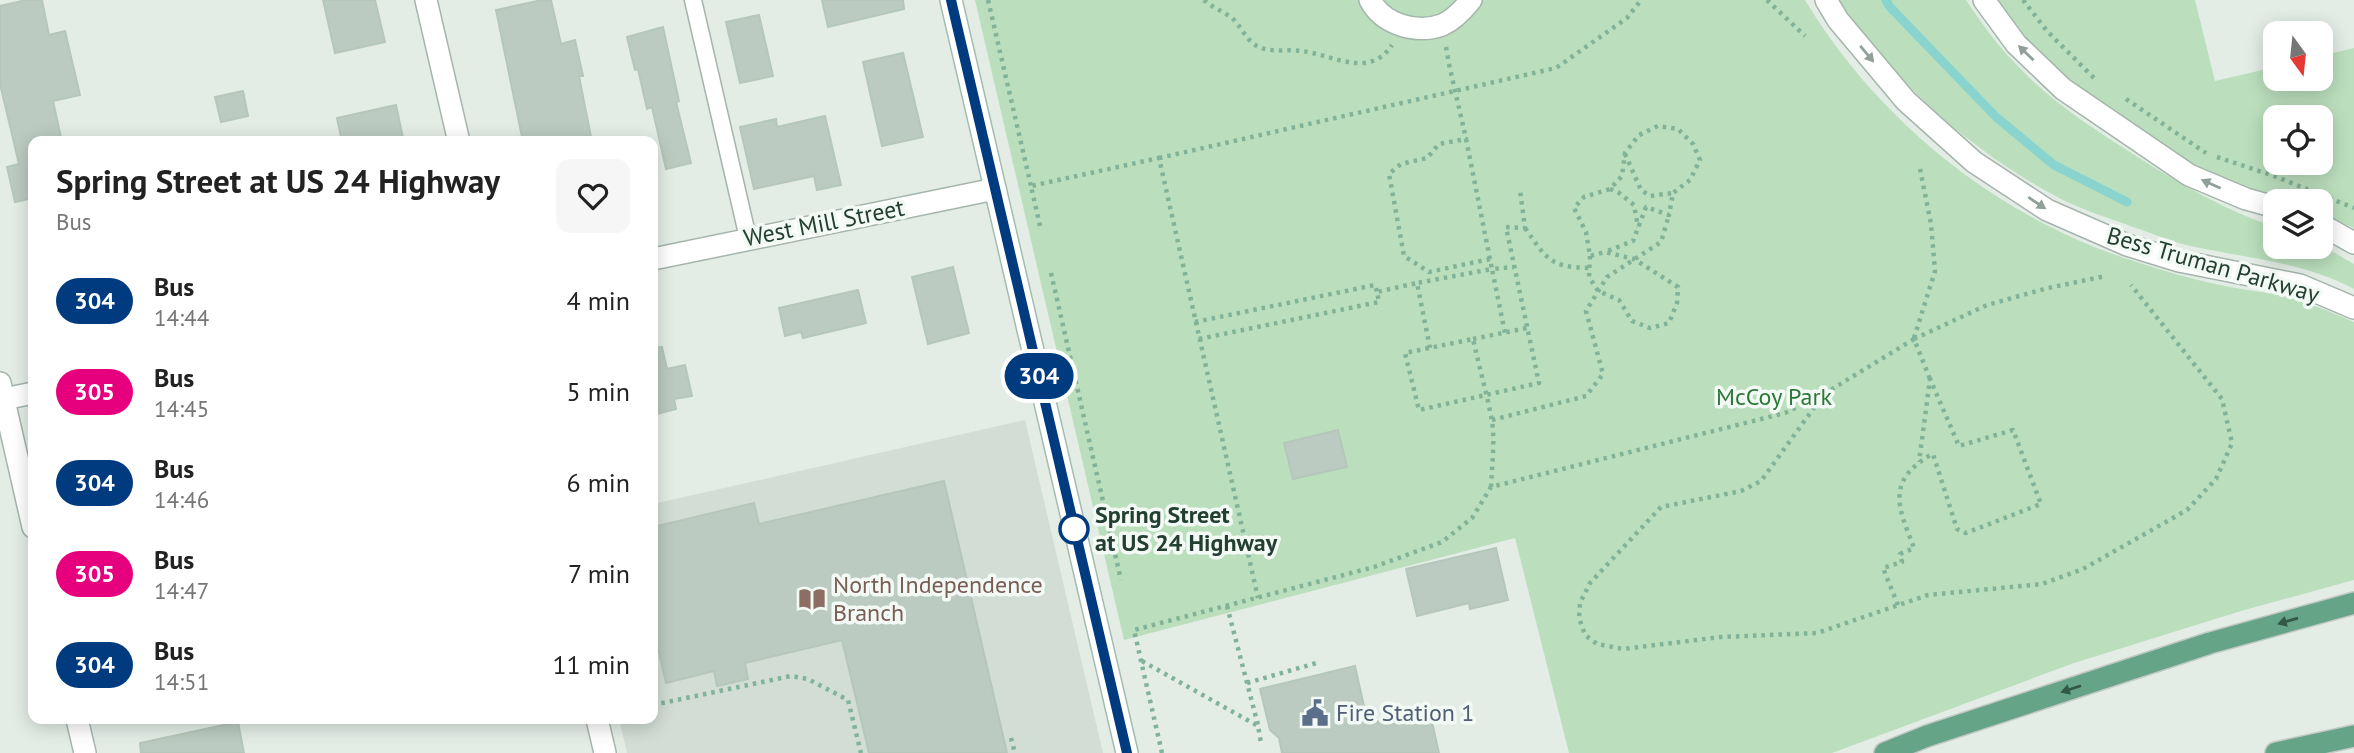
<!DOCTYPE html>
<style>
body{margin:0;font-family:"PT Sans",sans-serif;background:#f6f6f6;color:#222;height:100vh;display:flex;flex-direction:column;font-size:26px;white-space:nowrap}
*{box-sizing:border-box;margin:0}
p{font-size:23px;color:#767676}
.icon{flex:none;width:38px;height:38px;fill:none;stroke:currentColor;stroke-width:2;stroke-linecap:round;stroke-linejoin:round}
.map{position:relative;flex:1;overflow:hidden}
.details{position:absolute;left:28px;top:136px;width:630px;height:588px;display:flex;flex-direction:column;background:#fff;border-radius:14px;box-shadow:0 4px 18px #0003}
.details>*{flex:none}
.badge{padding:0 14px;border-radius:23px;font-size:24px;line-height:46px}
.needle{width:46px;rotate:165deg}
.controls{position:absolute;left:2263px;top:21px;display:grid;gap:14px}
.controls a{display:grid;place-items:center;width:70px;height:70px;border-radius:14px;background:#fff;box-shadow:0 4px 18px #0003;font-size:35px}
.map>.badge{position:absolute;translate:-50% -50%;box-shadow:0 0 0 4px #fff}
.round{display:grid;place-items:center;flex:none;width:74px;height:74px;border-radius:14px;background:#f6f6f6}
.headline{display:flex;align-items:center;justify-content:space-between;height:119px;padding:0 28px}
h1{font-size:33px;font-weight:700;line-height:52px}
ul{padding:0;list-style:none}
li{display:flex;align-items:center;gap:21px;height:91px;padding:0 28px}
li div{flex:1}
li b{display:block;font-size:26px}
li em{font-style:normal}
li .badge{min-width:77px;font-weight:700;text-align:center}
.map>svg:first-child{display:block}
</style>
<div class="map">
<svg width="2354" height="753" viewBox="0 0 2354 753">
<rect width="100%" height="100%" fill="#e3ede6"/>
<!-- built -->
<path fill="#d1ddd5" d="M1025,420L1103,753H627L619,719H653V504Z"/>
<!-- green -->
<g fill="#bbdfbd" fill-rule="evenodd">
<path d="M975,0H1805C1879,123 2002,221 2140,263C2165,271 2191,279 2216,284C2237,289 2258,291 2279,295C2305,301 2329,311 2354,322V580L2241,611L2074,663L1832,753H1569L1515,538L1124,640Z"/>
<path d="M1839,0H1966C1981,22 1996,44 2015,63C2049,100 2091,127 2133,154C2178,183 2224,210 2275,227V247L2321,245L2354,264V289C2301,261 2243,258 2186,245C2169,241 2152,233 2136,228C2109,218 2082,210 2057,197C1971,151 1892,81 1839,0Z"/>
<path d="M1993,0H2195L2215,81L2275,67V79H2320L2321,56L2354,48V228L2321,213L2320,201H2287L2215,176L2185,162L2082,95L2037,55ZM2275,117H2320V163H2275Z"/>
</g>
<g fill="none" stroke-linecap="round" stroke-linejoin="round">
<!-- stream -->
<path stroke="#89d4cf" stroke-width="9" d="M1886,0L1889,6L1996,117L2054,165L2127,202"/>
</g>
<!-- building -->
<g fill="#bbcbc1" stroke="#b5c7bb" stroke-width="2">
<path d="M26,0H42L49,35L65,31L80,95L53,101L62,142H33V198L15,202L7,167L19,164L0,84V6Z"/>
<path d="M323,0H375L385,42L335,53Z"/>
<path d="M542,0H551L561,44L575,40L583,76H579L592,142H523L496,10Z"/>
<path d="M822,0H903L904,9L828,27Z"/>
<path d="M759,15L773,76L740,83L726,22Z"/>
<path d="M663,27L679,101L676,102L691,163L666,169L652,107L647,109L638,69L635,70L627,37Z"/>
<path d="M903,53L923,137L882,146L863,62Z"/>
<path d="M243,91L248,116L221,122L215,97Z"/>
<path d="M396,105L404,142H342L337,118Z"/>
<path d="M825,116L841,185L817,190L814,176L754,189L740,127L776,119L777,127Z"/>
<path d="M953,267L969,333L928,344L912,277Z"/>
<path d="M858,290L866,323L803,338L801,332L785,336L779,308Z"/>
<path d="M662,347L667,369L685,365L692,396L674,399L676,409L653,415V348Z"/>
<path d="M1338,430L1347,467L1293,479L1284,443Z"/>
<path d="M944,481L1007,753H869L842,640L745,663L748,679L717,686L714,671L666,683L653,626V527L754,503L759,524Z"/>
<path d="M1496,548L1508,600L1470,609L1469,603L1417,616L1406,569Z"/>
<path d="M1355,666L1368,724L1429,709L1439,753H1282L1279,738L1270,730L1260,689Z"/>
<path d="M238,722L244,753H141L140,743Z"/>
</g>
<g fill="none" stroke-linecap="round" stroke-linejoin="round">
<defs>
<path id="lane" d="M693,0L748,238"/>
<g id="street">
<path d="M426,0L459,142"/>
<path d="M1370,0C1383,25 1417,34 1442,25C1454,20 1463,10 1471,0"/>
<path d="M1826,0L1838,20L1906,101L1974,162L2047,210L2127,245L2179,261L2300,285L2354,308"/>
<path d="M1984,0L2016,44L2063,89L2189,175L2246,199L2275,207"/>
<path d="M2320,224L2354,243"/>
<path d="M653,259L995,189"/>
<path d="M0,383L33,527"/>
<path d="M4,399L33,393"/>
<path d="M77,719L85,753"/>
<path d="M597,719L605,753"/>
</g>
<path id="secondary" d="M951,0L1127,753"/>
<g id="primary">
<path d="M1885,753L1927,736L2210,643L2354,603"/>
<path d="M2276,753L2354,736"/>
</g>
</defs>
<!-- lane casing -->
<use href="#lane" stroke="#a5b5ac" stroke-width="19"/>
<!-- street casing -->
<use href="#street" stroke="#a5b5ac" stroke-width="24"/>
<!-- secondary casing -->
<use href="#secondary" stroke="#a3bcae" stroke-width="24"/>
<!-- primary casing -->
<use href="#primary" stroke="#c1c9c5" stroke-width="24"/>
<!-- path -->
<g stroke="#82b298" stroke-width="4.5" stroke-dasharray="3.5 5" stroke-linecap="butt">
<path d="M988,0L1031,186"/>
<path d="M1204,0C1213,8 1223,11 1232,18C1241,26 1246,40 1257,46C1270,53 1287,49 1301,51C1332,54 1369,80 1392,45"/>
<path d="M1767,0L1805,36"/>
<path d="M2023,0L2047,31L2095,79"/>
<path d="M1446,47L1449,64"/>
<path d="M2126,99L2206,153"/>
<path d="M1464,130L1466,139"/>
<path d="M1625,154L1641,190L1650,196L1673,193"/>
<path d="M2217,157L2274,176L2354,208"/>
<path d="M1159,158L1556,68L1627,18L1641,0"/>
<path d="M1610,189L1618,192L1634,205L1638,227"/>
<path d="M1040,226L1031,186L1159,158L1258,598"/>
<path d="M1525,228C1547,259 1549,267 1589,268"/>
<path d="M1590,256L1589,277L1598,291L1619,300L1632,321L1650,328L1669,323L1677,303L1678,287L1634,259L1605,252L1590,256L1586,232L1574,208L1584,197L1610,189L1622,176L1625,153L1639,135L1658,126L1678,129L1693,144L1700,160L1690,180L1673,193L1669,215L1646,207L1633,241L1605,252"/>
<path d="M1490,259L1429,272L1404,256L1389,174L1401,164L1427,158L1439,144L1466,139L1492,269L1514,267"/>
<path d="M1051,273L1121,580"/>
<path d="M1195,322L1375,285L1377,292"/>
<path d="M1914,338L1935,271L1931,224L1920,169"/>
<path d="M1199,339L1379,302L1377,292L1417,283"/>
<path d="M1473,339L1527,328"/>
<path d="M1914,339L1987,305L2048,288L2106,276"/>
<path d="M1430,348L1417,283L1492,269L1505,333"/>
<path d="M1824,394L1914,339L1930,379"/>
<path d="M1492,420L1586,396L1603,374L1586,311L1607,277L1661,242L1669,215"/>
<path d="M1491,487C1492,465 1495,443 1492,421C1487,394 1479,366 1473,339L1405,353L1419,410L1539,383L1506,227L1525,228L1520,190"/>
<path d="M1898,605L1883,568L1902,562L1900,554L1914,548C1905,523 1888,493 1911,470C1917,464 1924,458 1933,454L1957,529L1966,533L2041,504L2013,430L1959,446L1930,379L1919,462"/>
<path d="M1227,606L1258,725"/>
<path d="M1142,661L1258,726L1261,743"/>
<path d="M1247,683L1320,662"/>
<path d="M653,705L791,676L808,679L848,700L861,753"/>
<path d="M1011,738L1015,753"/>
<path d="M1162,753L1134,630L1374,567L1442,542L1472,518L1491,487L1785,413L1824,394L1761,481L1741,491L1661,507L1590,583L1580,603L1579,618L1585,635L1597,644L1623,649L1721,637L1817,633L1928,595L2042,584L2083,569L2187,510L2216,479L2232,443L2222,399L2131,285"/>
</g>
<!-- lane -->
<use href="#lane" stroke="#fff" stroke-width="16"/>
<!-- street -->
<use href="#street" stroke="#fff" stroke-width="21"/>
<!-- secondary -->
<use href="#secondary" stroke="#fff" stroke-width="21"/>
<!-- primary -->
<use href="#primary" stroke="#66a487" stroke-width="21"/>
<!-- path-bridge -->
<path stroke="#82b298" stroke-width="4.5" stroke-dasharray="3.5 5" stroke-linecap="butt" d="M1449,64L1464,130"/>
</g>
<!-- one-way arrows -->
<defs><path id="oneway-solid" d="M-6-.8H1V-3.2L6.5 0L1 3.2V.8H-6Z" transform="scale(1.75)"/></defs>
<g fill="#909f98">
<use href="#oneway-solid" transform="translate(2026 53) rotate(-136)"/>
<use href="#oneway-solid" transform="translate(1867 54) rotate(50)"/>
<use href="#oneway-solid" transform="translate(2211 184) rotate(-156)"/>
<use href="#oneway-solid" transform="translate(2037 203) rotate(34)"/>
</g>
<g fill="#335846">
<use href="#oneway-solid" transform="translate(2288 621) rotate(164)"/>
<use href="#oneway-solid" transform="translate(2071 689) rotate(162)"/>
</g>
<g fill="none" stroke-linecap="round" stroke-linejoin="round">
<defs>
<path id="line" d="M951,0L1127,753"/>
</defs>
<!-- line casing -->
<use href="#line" stroke="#fff" stroke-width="16"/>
<!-- line -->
<use href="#line" stroke="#003b80" stroke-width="10"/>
</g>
<!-- icons -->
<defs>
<symbol id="library-bare" viewBox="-9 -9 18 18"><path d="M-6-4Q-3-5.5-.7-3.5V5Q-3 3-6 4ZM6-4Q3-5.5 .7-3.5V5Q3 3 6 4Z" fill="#8d6e63" stroke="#f3f9f5" stroke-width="2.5" paint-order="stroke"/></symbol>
<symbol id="civic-bare" viewBox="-9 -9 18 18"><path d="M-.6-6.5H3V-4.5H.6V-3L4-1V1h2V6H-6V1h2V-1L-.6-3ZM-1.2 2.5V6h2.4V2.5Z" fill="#5c6f8a" stroke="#f3f9f5" stroke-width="2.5" paint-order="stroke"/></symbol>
</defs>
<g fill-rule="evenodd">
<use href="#library-bare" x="793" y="580" width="38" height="38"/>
<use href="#civic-bare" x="1296" y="694" width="38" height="38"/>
</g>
<!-- markers -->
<circle fill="#fff" stroke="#003b80" stroke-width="3.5" cx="1074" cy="529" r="14"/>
<g text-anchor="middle" stroke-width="7" stroke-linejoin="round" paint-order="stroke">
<!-- street labels -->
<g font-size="24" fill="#223f31" stroke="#f3f9f5">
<text transform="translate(824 223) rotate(-11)" y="8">West Mill Street</text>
<text transform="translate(2213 265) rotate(16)" y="8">Bess Truman Parkway</text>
</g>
<!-- park labels -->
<g font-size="24" fill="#2a7738" stroke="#f3f9f5">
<text x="1774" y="405">McCoy Park</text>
</g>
<!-- stop labels -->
<g font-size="24" font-weight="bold" fill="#223f31" stroke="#f3f9f5" text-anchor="start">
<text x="1095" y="523">Spring Street<tspan x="1095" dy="28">at US 24 Highway</tspan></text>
</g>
<!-- education labels -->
<g font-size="24" fill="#785e54" stroke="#f3f9f5" text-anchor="start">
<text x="833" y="593">North Independence<tspan x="833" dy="28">Branch</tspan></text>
</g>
<!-- service labels -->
<g font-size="24" fill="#4e5e75" stroke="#f3f9f5" text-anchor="start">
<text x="1336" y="721">Fire Station 1</text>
</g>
</g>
</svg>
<div class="controls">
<a><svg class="needle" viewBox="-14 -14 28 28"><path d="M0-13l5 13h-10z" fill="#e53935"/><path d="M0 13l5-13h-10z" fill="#767676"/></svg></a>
<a><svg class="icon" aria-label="locate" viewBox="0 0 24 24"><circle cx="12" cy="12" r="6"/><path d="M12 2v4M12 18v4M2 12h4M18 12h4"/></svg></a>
<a><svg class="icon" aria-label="layers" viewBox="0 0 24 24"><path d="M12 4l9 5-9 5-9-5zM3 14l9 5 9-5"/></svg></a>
</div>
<b class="badge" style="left:1039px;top:376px;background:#003b80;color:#fff">304</b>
<section class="details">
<div class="headline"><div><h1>Spring Street at US 24 Highway</h1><p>Bus</p></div><a class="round"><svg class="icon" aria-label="heart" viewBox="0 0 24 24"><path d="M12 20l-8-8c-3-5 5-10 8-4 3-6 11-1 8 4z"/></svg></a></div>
<ul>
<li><span class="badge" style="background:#003b80;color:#fff">304</span><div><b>Bus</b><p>14:44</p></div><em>4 min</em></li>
<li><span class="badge" style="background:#e6007e;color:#fff">305</span><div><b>Bus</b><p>14:45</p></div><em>5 min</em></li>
<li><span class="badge" style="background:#003b80;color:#fff">304</span><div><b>Bus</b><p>14:46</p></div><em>6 min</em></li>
<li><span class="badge" style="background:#e6007e;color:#fff">305</span><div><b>Bus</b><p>14:47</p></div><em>7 min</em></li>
<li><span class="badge" style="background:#003b80;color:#fff">304</span><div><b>Bus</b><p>14:51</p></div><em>11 min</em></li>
</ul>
</section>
</div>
